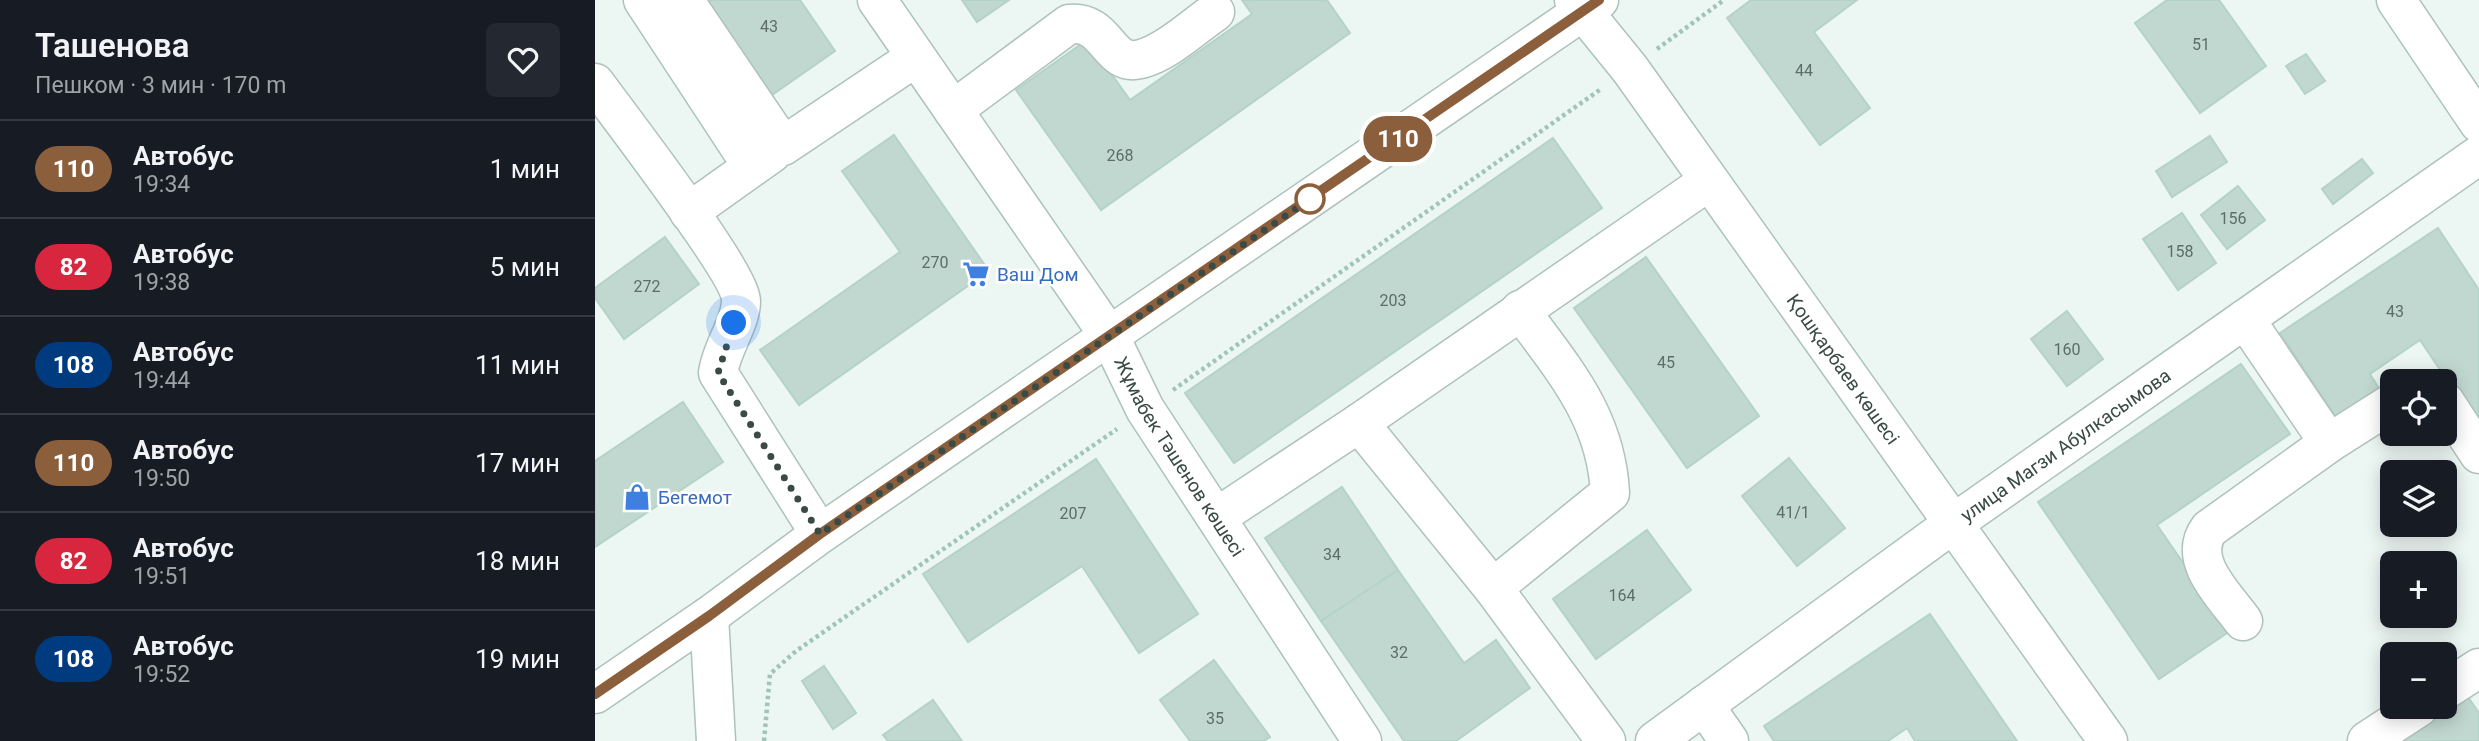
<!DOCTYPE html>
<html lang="ru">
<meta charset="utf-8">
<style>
body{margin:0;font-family:Roboto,sans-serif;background:#242831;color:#f1f3f6;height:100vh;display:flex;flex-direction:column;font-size:26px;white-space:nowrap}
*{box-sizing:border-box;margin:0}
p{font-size:23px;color:#9ea1a6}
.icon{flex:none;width:38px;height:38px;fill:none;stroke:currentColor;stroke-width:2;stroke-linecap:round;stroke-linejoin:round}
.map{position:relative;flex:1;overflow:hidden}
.drawer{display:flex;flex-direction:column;background:#171b24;width:595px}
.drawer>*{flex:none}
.badge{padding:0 14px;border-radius:23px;font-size:24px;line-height:46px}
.buttons{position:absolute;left:1785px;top:369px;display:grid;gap:14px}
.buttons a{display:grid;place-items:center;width:77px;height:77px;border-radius:10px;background:#171b24;box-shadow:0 4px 18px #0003;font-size:35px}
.you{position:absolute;width:35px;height:35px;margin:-18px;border:5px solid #fff;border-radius:50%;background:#1a73e8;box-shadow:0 0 0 10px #1a73e833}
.map>.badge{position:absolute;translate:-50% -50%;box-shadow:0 0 0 4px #fff}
.round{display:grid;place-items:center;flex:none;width:74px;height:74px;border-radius:10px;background:#242831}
.overview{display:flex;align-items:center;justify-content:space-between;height:119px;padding:0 35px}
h1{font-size:33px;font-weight:600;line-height:52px}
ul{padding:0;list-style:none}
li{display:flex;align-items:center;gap:21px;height:98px;padding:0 35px;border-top:2px solid #363941}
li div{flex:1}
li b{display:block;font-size:26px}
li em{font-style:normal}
li .badge{min-width:77px;font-weight:700;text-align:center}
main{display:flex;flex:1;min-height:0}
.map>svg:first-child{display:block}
</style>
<main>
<section class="drawer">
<div class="overview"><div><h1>Ташенова</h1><p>Пешком · 3 мин · 170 m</p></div><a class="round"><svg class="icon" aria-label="heart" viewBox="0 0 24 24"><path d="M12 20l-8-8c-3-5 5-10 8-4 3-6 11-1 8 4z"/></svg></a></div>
<ul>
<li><span class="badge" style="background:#8b5e3c;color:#fff">110</span><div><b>Автобус</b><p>19:34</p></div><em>1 мин</em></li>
<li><span class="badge" style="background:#d7263d;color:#fff">82</span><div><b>Автобус</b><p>19:38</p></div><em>5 мин</em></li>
<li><span class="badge" style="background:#003b80;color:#fff">108</span><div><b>Автобус</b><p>19:44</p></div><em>11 мин</em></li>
<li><span class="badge" style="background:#8b5e3c;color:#fff">110</span><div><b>Автобус</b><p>19:50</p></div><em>17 мин</em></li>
<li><span class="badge" style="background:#d7263d;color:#fff">82</span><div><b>Автобус</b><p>19:51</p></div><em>18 мин</em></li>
<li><span class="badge" style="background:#003b80;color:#fff">108</span><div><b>Автобус</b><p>19:52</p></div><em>19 мин</em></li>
</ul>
</section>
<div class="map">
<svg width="1884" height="741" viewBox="0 0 1884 741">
<rect width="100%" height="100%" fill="#ecf6f3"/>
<!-- building -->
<g fill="#c1d8d0" stroke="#b4d3c8" stroke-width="2">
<path d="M107,0H205L240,51L174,97Z"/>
<path d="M367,0H414L382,22Z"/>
<path d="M647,0H732L755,33L506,210L421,90L492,40L535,100L657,14Z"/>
<path d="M1156,0H1262L1219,32L1275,108L1225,145L1132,18Z"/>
<path d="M1572,0H1624L1671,66L1605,113L1540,23Z"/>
<path d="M1711,54L1730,81L1710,94L1691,66Z"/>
<path d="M299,135L394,271L204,405L165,350L305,252L247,171Z"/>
<path d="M1615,136L1632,162L1577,197L1561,171Z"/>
<path d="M958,138L1007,208L639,463L590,393Z"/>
<path d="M1767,159L1778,173L1738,204L1727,189Z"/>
<path d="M1643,186L1670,220L1632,249L1606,215Z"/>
<path d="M1587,213L1621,263L1583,290L1548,239Z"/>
<path d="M1843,228L1884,290V428L1825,340L1775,374L1788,395L1745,423L1685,333Z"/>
<path d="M70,237L104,284L29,339L0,298V288Z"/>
<path d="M1051,257L1164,416L1092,468L979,308Z"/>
<path d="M1472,311L1508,359L1472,386L1436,339Z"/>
<path d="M1646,364L1695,434L1562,525L1635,631L1564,679L1443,502Z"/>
<path d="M88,402L128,462L0,547V461Z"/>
<path d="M1194,458L1250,528L1202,566L1147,496Z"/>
<path d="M501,459L603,614L544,653L487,566L373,642L328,574Z"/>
<path d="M747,487L803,570L726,621L670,538Z"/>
<path d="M1052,530L1096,590L1001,659L958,599Z"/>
<path d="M803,570L869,663L901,640L935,688L861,741H809L726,621Z"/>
<path d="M1335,614L1422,741H1320L1312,728L1293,741H1179L1169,726Z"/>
<path d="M619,660L675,737L669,741H595L565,700Z"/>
<path d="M229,666L261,713L238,729L207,681Z"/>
<path d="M1869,691L1884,713V741H1794Z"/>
<path d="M338,700L367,741H293L288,735Z"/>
</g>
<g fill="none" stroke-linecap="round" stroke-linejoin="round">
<defs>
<g id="minor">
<path d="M48,0L157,166"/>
<path d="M89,0L188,146L321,57"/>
<path id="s1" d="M282,0L515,337L550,409L767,741"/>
<path id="s2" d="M979,0L1035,69L1513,741"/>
<path d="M1801,0L1884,123"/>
<path d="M0,83C24,116 146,274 146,301C146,323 126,349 123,373L225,534"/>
<path d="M358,110L474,24C514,20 512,68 546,59C572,52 598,27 620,12"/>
<path d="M94,212L177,153"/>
<path d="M1850,402L1884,454"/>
<path d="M764,423L898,588L1015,493C1011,416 968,369 925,310"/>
<path d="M1734,443L1797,403"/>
<path d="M622,517L764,423L1114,181"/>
<path d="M898,588L1011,741"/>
<path d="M114,616L121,741"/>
<path d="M1648,621C1630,596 1591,560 1614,529L1734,443L1650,319"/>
<path d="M1850,690L1884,668"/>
<path d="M0,694L114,616L225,534L1004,0"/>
<path d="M1109,705L1134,741"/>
<path id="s3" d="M1060,741L1359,523L1884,155"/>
<path d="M1772,741L1824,707"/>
</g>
</defs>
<!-- minor casing -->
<use href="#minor" stroke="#aec2bc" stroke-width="41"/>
<!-- path -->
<g stroke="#9fc4b8" stroke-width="4.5" stroke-dasharray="3.5 3.5" stroke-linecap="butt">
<path d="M1062,49L1129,0"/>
<path d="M578,390L1006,89"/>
<path d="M169,741L175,674L201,651L522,429"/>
</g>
<!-- minor -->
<use href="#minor" stroke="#fff" stroke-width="38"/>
</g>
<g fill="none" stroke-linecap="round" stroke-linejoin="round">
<defs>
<path id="line" d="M0,694L114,616L225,534L1004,0"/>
</defs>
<!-- line casing -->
<use href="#line" stroke="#fff" stroke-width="16"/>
<!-- line -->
<use href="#line" stroke="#8b5e3c" stroke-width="10"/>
<!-- walk -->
<path stroke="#394b44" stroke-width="7" stroke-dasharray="0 12.6" d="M139,323L123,373L225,534L718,197L715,199"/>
</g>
<!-- icons -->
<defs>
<symbol id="supermarket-bare" viewBox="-9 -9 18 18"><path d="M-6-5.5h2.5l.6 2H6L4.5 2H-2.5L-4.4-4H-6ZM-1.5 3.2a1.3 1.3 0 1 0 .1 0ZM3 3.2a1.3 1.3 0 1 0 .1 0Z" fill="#3f7fe0" stroke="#fff" stroke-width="2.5" paint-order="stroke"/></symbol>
<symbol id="shop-bare" viewBox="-9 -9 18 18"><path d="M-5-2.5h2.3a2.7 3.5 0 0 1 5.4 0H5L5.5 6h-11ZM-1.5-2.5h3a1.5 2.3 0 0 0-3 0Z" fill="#3f7fe0" stroke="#fff" stroke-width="2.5" paint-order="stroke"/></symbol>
</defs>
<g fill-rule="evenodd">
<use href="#supermarket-bare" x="362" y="255" width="38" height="38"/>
<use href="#shop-bare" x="23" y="478" width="38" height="38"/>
</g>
<!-- markers -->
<circle fill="#fff" stroke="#8b5e3c" stroke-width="3.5" cx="715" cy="199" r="14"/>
<g text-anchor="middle" stroke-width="5" stroke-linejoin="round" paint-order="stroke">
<!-- number labels -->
<g font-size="16" fill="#5b6e67">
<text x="174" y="32">43</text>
<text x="1606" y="50">51</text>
<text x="1209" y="76">44</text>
<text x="525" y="161">268</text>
<text x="1638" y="224">156</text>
<text x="1585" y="257">158</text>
<text x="340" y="268">270</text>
<text x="52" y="292">272</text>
<text x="798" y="306">203</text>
<text x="1800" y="317">43</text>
<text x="1472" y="355">160</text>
<text x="1071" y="368">45</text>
<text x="1198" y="518">41/1</text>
<text x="478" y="519">207</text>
<text x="737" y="560">34</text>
<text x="1027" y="601">164</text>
<text x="804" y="658">32</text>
<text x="620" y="724">35</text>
</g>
<!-- shop labels -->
<g font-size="19" fill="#366cbe" stroke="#fff" text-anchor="start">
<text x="402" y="281">Ваш Дом</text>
<text x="63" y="504">Бегемот</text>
</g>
<!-- street labels -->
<g font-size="19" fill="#394b44" stroke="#fff">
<text dy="7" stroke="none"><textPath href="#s2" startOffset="457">Қошқарбаев көшесі</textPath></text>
<text dy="7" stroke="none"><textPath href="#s3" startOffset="506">улица Магзи Абулкасымова</textPath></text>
<text dy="7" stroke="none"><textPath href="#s1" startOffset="548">Жұмабек Тәшенов көшесі</textPath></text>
</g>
</g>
</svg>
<div class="buttons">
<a><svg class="icon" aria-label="locate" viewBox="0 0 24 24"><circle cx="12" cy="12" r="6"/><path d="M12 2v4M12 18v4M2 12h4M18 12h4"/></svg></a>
<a><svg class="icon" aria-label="layers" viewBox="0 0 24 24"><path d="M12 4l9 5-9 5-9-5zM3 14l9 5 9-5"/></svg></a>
<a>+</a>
<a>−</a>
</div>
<div class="you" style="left:139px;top:323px"></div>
<b class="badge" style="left:803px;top:139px;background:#8b5e3c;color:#fff">110</b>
</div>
</main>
